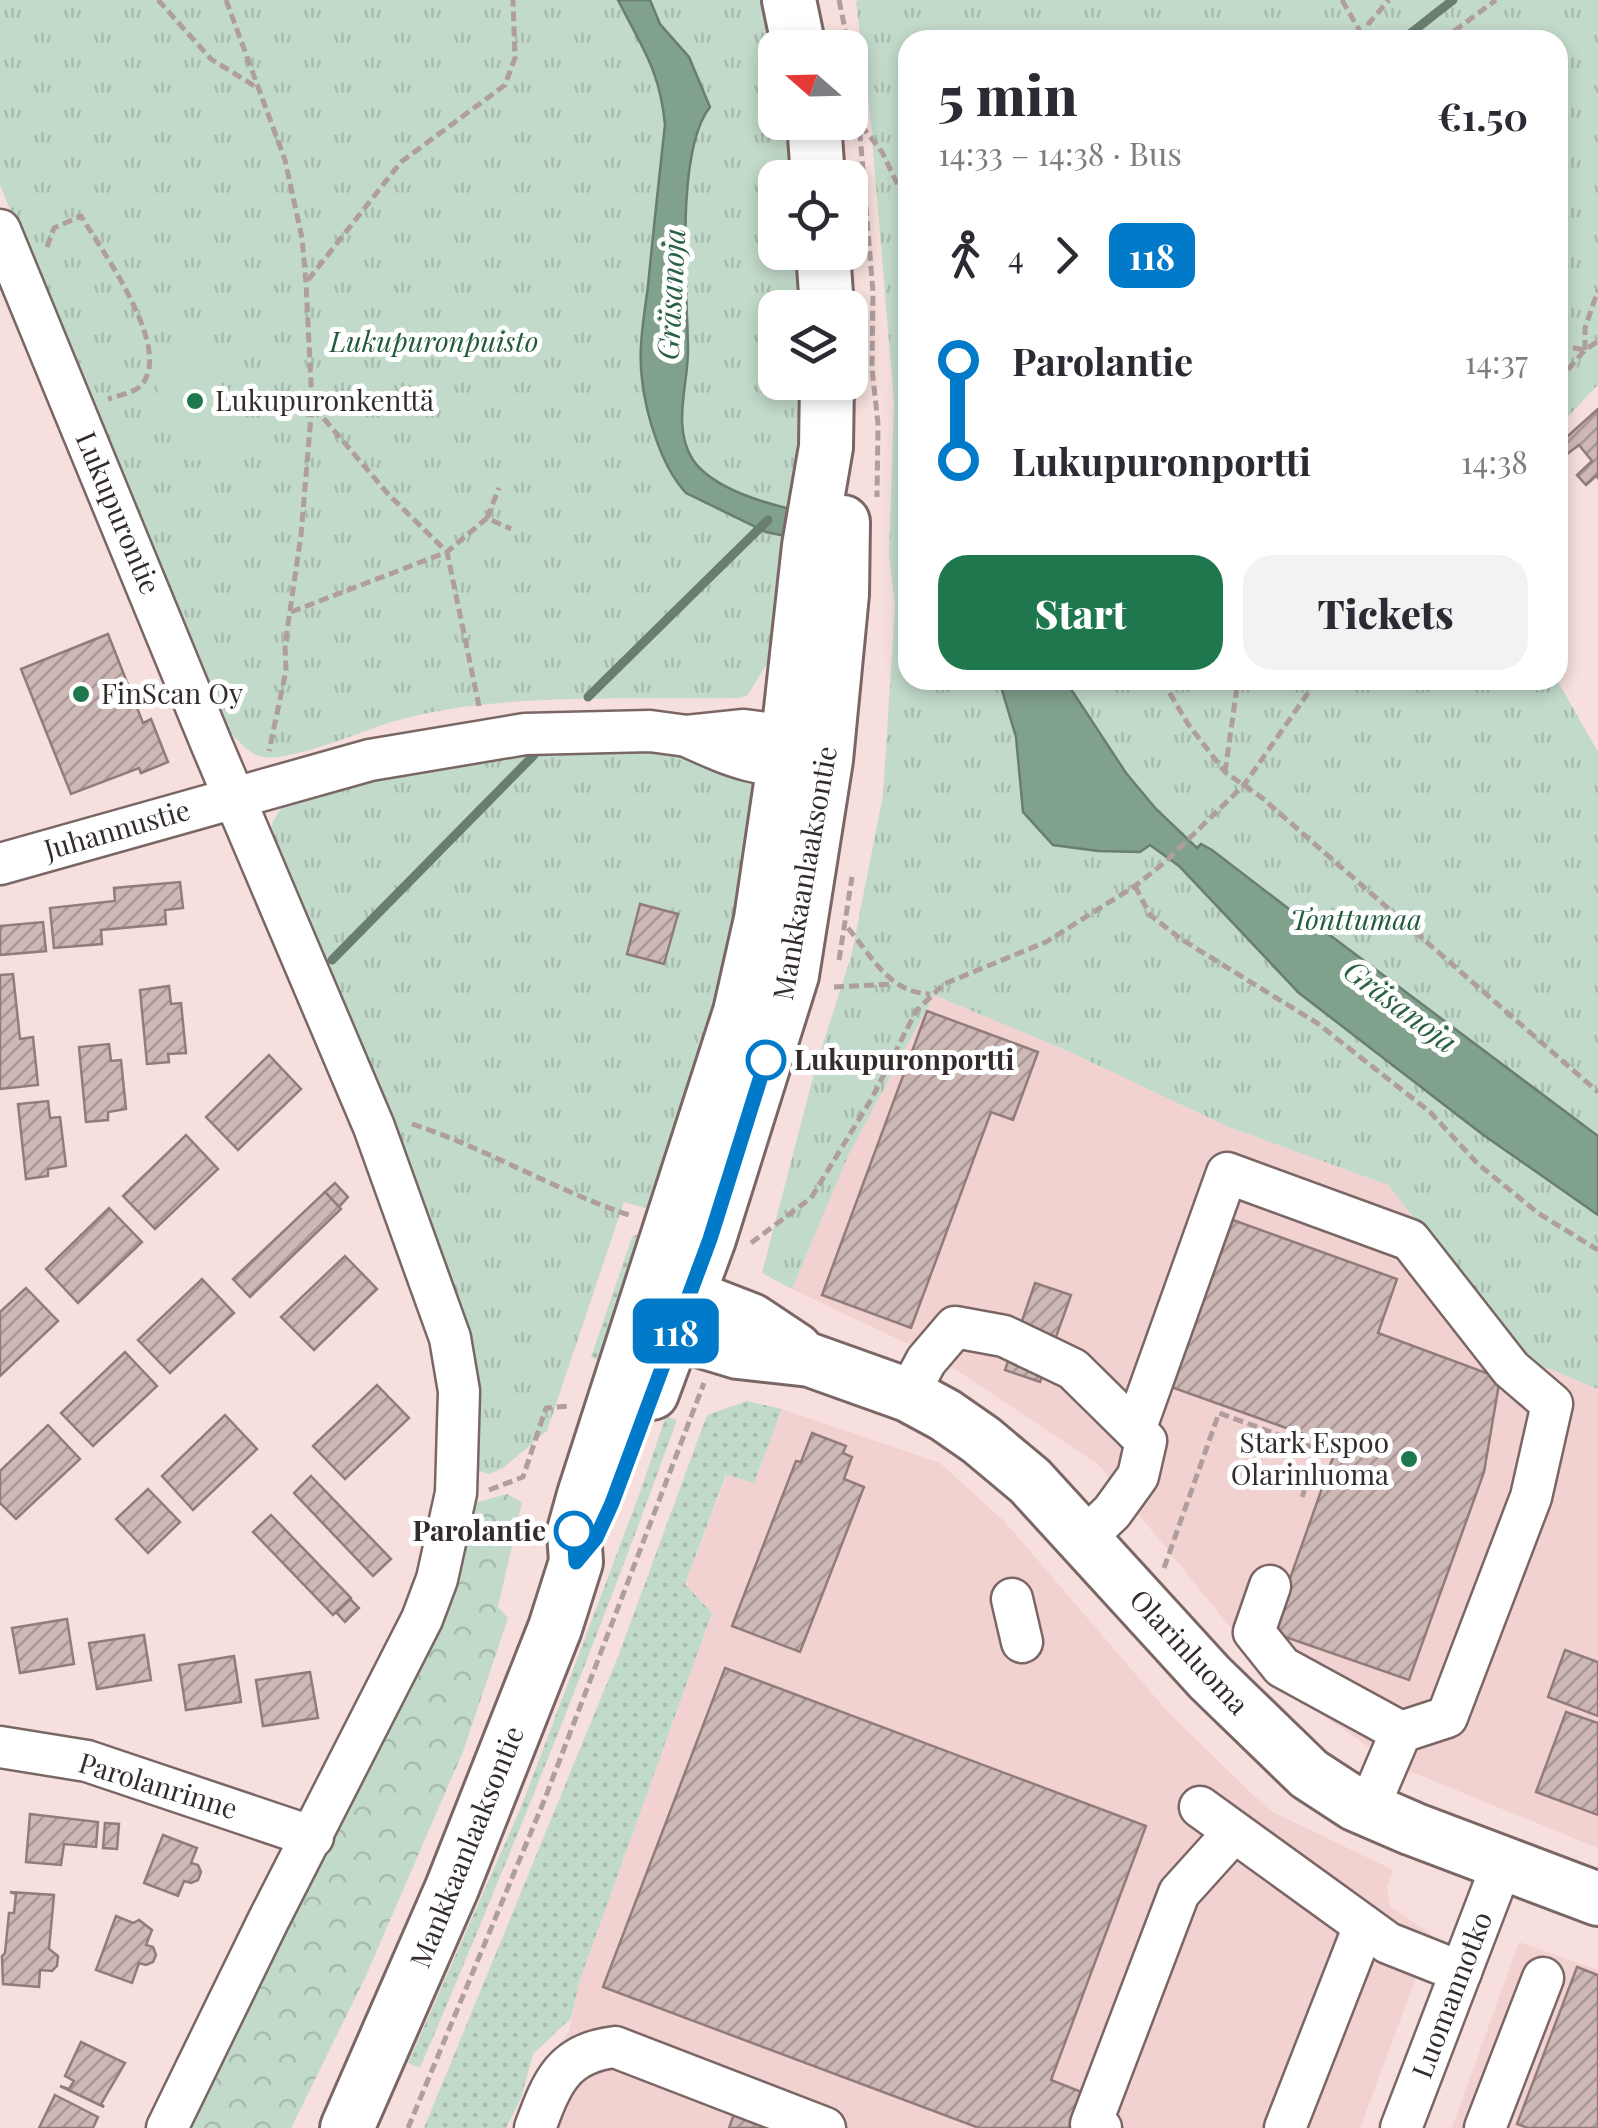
<!DOCTYPE html>
<meta charset="utf-8">
<style>
body{margin:0;font-family:"Playfair Display",serif;background:#f2f2f3;color:#2b2b33;height:100vh;display:flex;flex-direction:column;font-size:38px;white-space:nowrap}
*{box-sizing:border-box;margin:0}
p{font-size:32px;color:#7c7c81}
.icon{flex:none;width:55px;height:55px;fill:none;stroke:currentColor;stroke-width:2;stroke-linecap:round;stroke-linejoin:round}
.map{position:relative;flex:1;overflow:hidden}
.side{position:absolute;left:898px;top:30px;width:670px;height:660px;display:flex;flex-direction:column;background:#fff;border-radius:30px;box-shadow:0 5px 15px #0003}
.side>*{flex:none}
.badge{padding:0 20px;border-radius:15px;font-size:35px;line-height:65px}
.needle{width:65px;rotate:290deg}
.fabs{position:absolute;left:758px;top:30px;display:grid;gap:20px}
.fabs a{display:grid;place-items:center;width:110px;height:110px;border-radius:20px;background:#fff;box-shadow:0 5px 15px #0003;font-size:50px}
.map>.badge{position:absolute;translate:-50% -50%;box-shadow:0 0 0 5px #fff}
.legs{display:flex;align-items:center;gap:15px;height:110px;padding:0 40px;font-size:32px}
.legs p{margin-inline-start:auto}
.overview{display:flex;align-items:center;justify-content:space-between;height:170px;padding:0 40px}
h1{font-size:55px;font-weight:800;line-height:75px}
.primary-button{display:flex;gap:20px;margin-top:auto;padding:20px 40px}
.primary-button a{flex:1;height:115px;border-radius:30px;background:#1f784d;color:#fff;font-size:40px;font-weight:800;line-height:115px;text-align:center}
.primary-button a+a{background:#f2f2f3;color:#2b2b33}
ul{padding:0 40px;list-style:none}
li{display:flex;align-items:center;gap:35px;height:100px;font-size:38px}
li i{display:grid;place-items:center;width:15px;height:100%;margin:0 12px;background:currentColor}
li i::after{content:'';width:25px;height:25px;margin:-12px;border:8px solid;border-radius:50%;background:#fff}
li p{margin-inline-start:auto}
li:first-child i{background:linear-gradient(#0000 50%,currentColor 0)}
li:last-child i{background:linear-gradient(currentColor 50%,#0000 0)}
.map>svg:first-child{display:block}
</style>
<div class="map">
<svg width="1598" height="2128" viewBox="0 0 1598 2128">
<defs>
<pattern id="grass-dots" width="8" height="8" patternUnits="userSpaceOnUse" patternTransform="scale(2.5)"><rect width="8" height="8" fill="#c2daca"/><path d="M2 2h.1M6 6h.1" fill="none" stroke="#a7bbae" stroke-width="1.8" stroke-linecap="round"/></pattern>
<pattern id="forest-crowns" width="20" height="18" patternUnits="userSpaceOnUse" patternTransform="scale(2.5)"><rect width="20" height="18" fill="#c2daca"/><path d="M2 6a3 3 0 1 1 6 0M12 15a3 3 0 1 1 6 0" fill="none" stroke="#a7bbae"/></pattern>
<pattern id="park-tufts" width="24" height="20" patternUnits="userSpaceOnUse" patternTransform="scale(2.5)"><rect width="24" height="20" fill="#c2daca"/><path d="M3 7l-1-3M5 7V3M7 7l1-3M15 17l-1-3M17 17v-4M19 17l1-3" fill="none" stroke="#a7bbae"/></pattern>
<pattern id="building-hatch" width="6" height="6" patternUnits="userSpaceOnUse" patternTransform="scale(2.5)"><rect width="6" height="6" fill="#ceb8b6"/><path d="M-1 1l2-2M0 6l6-6M5 7l2-2" fill="none" stroke="#a89694"/></pattern>
</defs>
<rect width="100%" height="100%" fill="#f6dfdd"/>
<!-- built -->
<g fill="#f2d2d0">
<path d="M934,995L1070,1052L1226,1126L1388,1185L1525,1359L1598,1389V1848L1397,1766L1306,1704L1247,1648L1098,1464L938,1358L792,1289L848,1156Z"/>
<path d="M782,1409L940,1463L1005,1522L1167,1711L1252,1794L1273,1812L1393,1870L1387,1887L1390,1906L1432,1935L1360,2128H524L544,2075L569,2031L580,1980L712,1613L685,1584L727,1475L754,1483Z"/>
<path d="M1519,1942L1598,1970V2128H1452Z"/>
</g>
<!-- grass -->
<g fill="url(#grass-dots)">
<path d="M643,1232L611,1365L591,1357L632,1237Z"/>
<path d="M747,1401L782,1409L754,1483L726,1475L685,1584L712,1613L580,1980L571,2018L533,2054L521,2098L506,2128H424L619,1654L707,1415Z"/>
<path d="M666,1416L677,1420C598,1639 511,1854 420,2068L408,2063L522,1805L639,1495Z"/>
</g>
<!-- forest -->
<path fill="url(#forest-crowns)" d="M507,1494L522,1502L498,1607L508,1618L464,1749L365,1978L291,2128H183L288,1922L336,1836L436,1631L471,1504Z"/>
<!-- park -->
<g fill="url(#park-tufts)">
<path d="M0,0H767L775,48V122L789,123L797,177L775,178V252L803,253L807,307L775,308V382L807,383L791,655L768,662L747,696L738,698C625,700 497,691 388,723C361,732 288,762 263,757C248,755 239,738 226,732L0,185Z"/>
<path d="M859,0H1598V385L1558,427V40H908V680H1557L1598,752V1389L1525,1359L1388,1185L1226,1126L1070,1052L934,995L848,1156L792,1289L762,1273L816,1066L852,953L883,795L895,606L889,555L894,402L870,113L856,2Z"/>
<path d="M522,748L674,749L758,783L766,805L662,1213L624,1202L547,1431L503,1468L489,1474L469,1468L470,1404L269,839L273,821L284,803L436,758Z"/>
</g>
<!-- garden -->
<path fill="#c2daca" d="M203,340L244,439L188,463L146,363Z"/>
<!-- water -->
<g fill="#80a18c" stroke="#697e6f" stroke-width="2.5">
<path d="M618,0H650L660,24L689,57L710,107C675,151 687,290 688,347C689,384 671,426 693,460C714,490 768,504 802,512L795,538L766,532L686,493C661,466 646,415 642,379C638,349 644,316 648,286C653,233 659,179 665,125C660,70 642,48 618,0Z"/>
<path d="M999,680H1065L1126,773L1156,809L1197,848L1201,844L1212,850L1289,909L1315,924L1598,1136V1215L1482,1134L1299,993L1179,866L1150,845L1140,852L1098,851L1053,845L1023,812L1016,737Z"/>
</g>
<g fill="none" stroke-linecap="round" stroke-linejoin="round">
<!-- stream -->
<g stroke="#697e6f" stroke-width="9">
<path d="M1402,40L1453,0"/>
<path d="M588,697L768,520"/>
<path d="M332,960L534,755"/>
</g>
</g>
<!-- building -->
<g fill="url(#building-hatch)" stroke="#917c7a" stroke-width="2.5">
<path d="M1598,409V478L1596,476L1586,485L1577,475L1592,461L1579,445L1567,454L1559,444Z"/>
<path d="M108,634L143,723L151,719L168,762L141,773L139,768L71,794L21,669Z"/>
<path d="M180,882L183,908L165,910L166,924L101,930L102,944L54,948L50,908L115,901L114,888Z"/>
<path d="M640,904L678,914L664,964L627,954Z"/>
<path d="M43,922L46,951L0,955V926Z"/>
<path d="M13,974L20,1039L33,1037L38,1085L0,1089V975Z"/>
<path d="M169,986L171,1004L181,1003L186,1053L168,1054L169,1062L147,1064L140,990Z"/>
<path d="M927,1011L1038,1052L1013,1120L991,1112L911,1328L822,1295Z"/>
<path d="M109,1044L111,1061L121,1060L126,1109L108,1112V1120L86,1122L79,1047Z"/>
<path d="M269,1055L301,1089L238,1150L206,1117Z"/>
<path d="M48,1101L50,1118L60,1117L66,1166L48,1169V1176L26,1179L18,1104Z"/>
<path d="M186,1135L218,1169L155,1229L123,1196Z"/>
<path d="M335,1183L348,1197L339,1207L325,1192Z"/>
<path d="M325,1192L341,1209L250,1297L233,1279Z"/>
<path d="M109,1208L142,1242L78,1303L46,1269Z"/>
<path d="M1233,1220L1397,1279L1378,1333L1500,1378L1484,1472L1409,1680L1271,1632L1337,1446L1171,1387Z"/>
<path d="M345,1256L377,1289L314,1350L281,1317Z"/>
<path d="M202,1279L234,1313L170,1373L138,1340Z"/>
<path d="M1035,1283L1071,1295L1040,1382L1005,1370Z"/>
<path d="M26,1288L58,1321L0,1376V1312Z"/>
<path d="M125,1352L157,1386L93,1446L61,1413Z"/>
<path d="M377,1385L409,1418L345,1479L313,1446Z"/>
<path d="M225,1415L257,1449L193,1510L162,1476Z"/>
<path d="M48,1425L80,1459L16,1519L0,1503V1471Z"/>
<path d="M812,1433L846,1446L843,1453L852,1457L844,1479L864,1487L800,1652L732,1626L796,1461L801,1462Z"/>
<path d="M311,1476L391,1559L373,1576L294,1493Z"/>
<path d="M148,1489L180,1522L148,1553L116,1519Z"/>
<path d="M271,1515L351,1598L333,1615L253,1532Z"/>
<path d="M350,1599L359,1608L345,1622L336,1612Z"/>
<path d="M67,1619L74,1664L20,1673L12,1628Z"/>
<path d="M144,1635L151,1680L97,1689L89,1643Z"/>
<path d="M1565,1650L1598,1662V1716L1548,1697Z"/>
<path d="M234,1656L241,1702L186,1710L179,1665Z"/>
<path d="M725,1668L1146,1826L1051,2080L1084,2093L1071,2128H979L603,1987Z"/>
<path d="M310,1672L318,1718L263,1726L256,1680Z"/>
<path d="M1566,1712L1598,1723V1815L1536,1792Z"/>
<path d="M30,1814L98,1822L96,1847L64,1844L61,1865L26,1862Z"/>
<path d="M105,1823L119,1824L117,1849L103,1848Z"/>
<path d="M163,1835L197,1848L191,1863L198,1865L201,1872L198,1880L191,1883L184,1881L178,1896L144,1883Z"/>
<path d="M10,1892L54,1895L49,1949L58,1956L57,1966L52,1971L40,1970L39,1987L3,1984L2,1956L5,1953L9,1913H14L16,1894Z"/>
<path d="M116,1916L133,1923L139,1920L152,1930L146,1945L153,1947L156,1955L153,1962L146,1965L139,1963L132,1983L96,1970Z"/>
<path d="M1577,1967L1598,1975V2128H1528L1517,2124Z"/>
<path d="M81,2042L125,2063L101,2104L104,2107L60,2086L69,2089L74,2081L65,2076Z"/>
<path d="M55,2095L98,2117L93,2128H39Z"/>
<path d="M735,2111L764,2122L762,2128H729Z"/>
</g>
<g fill="none" stroke-linecap="round" stroke-linejoin="round">
<defs>
<g id="minor">
<path d="M0,230L211,743L374,1127L450,1338L459,1391L456,1493L437,1579L422,1619L268,1921L167,2128"/>
<path d="M691,738C733,757 764,771 812,762"/>
<path d="M0,864L370,760L525,734L650,731L687,736L744,730L788,736L810,749"/>
<path d="M908,1395L926,1361L955,1327L1004,1336L1073,1369L1146,1441L1138,1476L1112,1512L1084,1539"/>
<path d="M1135,1430L1227,1173L1410,1240L1511,1369L1552,1404L1531,1497L1447,1717L1401,1732L1368,1809"/>
<path d="M1270,1586L1254,1632L1282,1667L1401,1732"/>
<path d="M1012,1599L1022,1642"/>
<path d="M0,1747L87,1761L313,1837"/>
<path d="M1200,1807L1388,1943L1461,1972"/>
<path d="M535,2128C552,2082 563,2053 615,2047L825,2128"/>
<path d="M1101,2128L1091,2124L1179,1893L1234,1832"/>
<path d="M1285,2128L1364,1926"/>
<path d="M1401,2128L1503,1862"/>
<path d="M1485,2128L1543,1978"/>
</g>
<g id="major">
<path d="M789,0L799,48"/>
<path d="M814,122L818,178"/>
<path d="M823,252L827,308"/>
<path d="M653,1301L689,1296L751,1320L796,1350"/>
<path d="M651,1306L675,1333L738,1352L810,1360L908,1395L945,1415L981,1440L1030,1481L1210,1678L1309,1774L1355,1804L1413,1829L1598,1899"/>
<path d="M652,1393L709,1239L792,975L826,760L842,594L843,522"/>
<path d="M347,2128L452,1888L555,1628L576,1562L574,1531L584,1495L740,1012L761,919L788,736L809,546L826,447L827,382"/>
</g>
</defs>
<!-- minor casing -->
<use href="#minor" stroke="#7a6765" stroke-width="45"/>
<!-- major casing -->
<use href="#major" stroke="#7a6765" stroke-width="58"/>
<!-- path -->
<g stroke="#af9e9c" stroke-width="5" stroke-dasharray="10 5" stroke-linecap="butt">
<path d="M158,0L211,59L256,87"/>
<path d="M226,0L285,160L302,238L306,283L312,404L301,535L285,645L286,671L269,751"/>
<path d="M839,0L849,48"/>
<path d="M1342,0L1365,40"/>
<path d="M1365,40L1369,23L1389,0"/>
<path d="M1442,40L1496,0"/>
<path d="M850,57L859,122L873,292L872,368L878,424L877,497"/>
<path d="M861,125L882,152L908,206"/>
<path d="M47,247L54,228L81,216C100,248 179,355 138,388C131,393 117,396 108,399"/>
<path d="M308,280L401,162L505,85L515,58L513,0"/>
<path d="M1558,345L1585,350"/>
<path d="M1585,350V328L1598,290"/>
<path d="M1558,381L1585,350L1598,341"/>
<path d="M314,407L389,495L447,552L479,706"/>
<path d="M487,518L499,488"/>
<path d="M291,612L447,552L487,518L511,529"/>
<path d="M1162,680L1188,724L1225,772L1261,797L1598,1092"/>
<path d="M1225,772L1238,680"/>
<path d="M1135,886L1150,915L1181,939L1317,1023L1430,1112L1478,1164L1538,1213L1598,1250"/>
<path d="M848,928C872,957 890,993 930,994"/>
<path d="M839,960L852,877"/>
<path d="M834,987L893,984"/>
<path d="M412,1124C488,1149 556,1191 632,1216"/>
<path d="M751,1243L811,1198L872,1098L916,1011L944,984L1046,942L1135,886L1164,863L1244,785L1317,680"/>
<path d="M489,1490L523,1477L546,1408L569,1406"/>
<path d="M1164,1568L1219,1413L1320,1450L1302,1497"/>
<path d="M408,2128L544,1801L704,1383"/>
</g>
<!-- minor -->
<use href="#minor" stroke="#fff" stroke-width="40"/>
<!-- major -->
<use href="#major" stroke="#fff" stroke-width="52"/>
</g>
<g fill="none" stroke-linecap="round" stroke-linejoin="round">
<defs>
<path id="line-1" d="M574,1531L576,1562L596,1538L612,1503L710,1239L766,1060"/>
</defs>
<!-- line-1 casing -->
<use href="#line-1" stroke="#fff" stroke-width="22"/>
<!-- line-1 -->
<use href="#line-1" stroke="#007ac9" stroke-width="15"/>
</g>
<!-- markers -->
<g fill="#1f784d" stroke="#fff" stroke-width="4">
<circle cx="195" cy="401" r="10"/>
<circle cx="81" cy="694" r="10"/>
<circle cx="1409" cy="1459" r="10"/>
</g>
<g fill="#fff" stroke="#007ac9" stroke-width="5">
<circle cx="766" cy="1060" r="18"/>
<circle cx="574" cy="1531" r="18"/>
</g>
<g text-anchor="middle" stroke-width="10" stroke-linejoin="round" paint-order="stroke">
<!-- park labels -->
<g font-size="28" font-style="italic" fill="#225a3d" stroke="#fff">
<text x="434" y="352">Lukupuronpuisto</text>
<text x="1356" y="930">Tonttumaa</text>
</g>
<!-- poi labels -->
<g font-size="28" fill="#342c2b" stroke="#fff" text-anchor="start">
<text x="215" y="411">Lukupuronkenttä</text>
<text x="101" y="704">FinScan Oy</text>
<text x="1389" y="1453" text-anchor="end">Stark Espoo<tspan x="1389" dy="32">Olarinluoma</tspan></text>
</g>
<!-- street labels -->
<g font-size="28" fill="#342c2b" stroke="#fff">
<text transform="translate(118 513) rotate(67)" y="10">Lukupurontie</text>
<text transform="translate(117 830) rotate(-16)" y="10">Juhannustie</text>
<text transform="translate(805 873) rotate(-80)" y="10">Mankkaanlaaksontie</text>
<text transform="translate(1189 1652) rotate(47)" y="10">Olarinluoma</text>
<text transform="translate(158 1786) rotate(17)" y="10">Parolanrinne</text>
<text transform="translate(467 1847) rotate(-68)" y="10">Mankkaanlaaksontie</text>
<text transform="translate(1452 1995) rotate(-69)" y="10">Luomannotko</text>
</g>
<!-- stop labels -->
<g font-size="28" font-weight="bold" fill="#342c2b" stroke="#fff" text-anchor="start">
<text x="794" y="1070">Lukupuronportti</text>
<text x="546" y="1541" text-anchor="end">Parolantie</text>
</g>
<!-- water labels -->
<g font-size="30" font-style="italic" fill="#2a6143" stroke="#fff">
<text transform="translate(672 294) rotate(-87)" y="10">Gräsanoja</text>
<text transform="translate(1400 1007) rotate(37)" y="10">Gräsanoja</text>
</g>
</g>
</svg>
<div class="fabs">
<a><svg class="needle" viewBox="-14 -14 28 28"><path d="M0-13l5 13h-10z" fill="#e53935"/><path d="M0 13l5-13h-10z" fill="#7c7c81"/></svg></a>
<a><svg class="icon" aria-label="locate" viewBox="0 0 24 24"><circle cx="12" cy="12" r="6"/><path d="M12 2v4M12 18v4M2 12h4M18 12h4"/></svg></a>
<a><svg class="icon" aria-label="layers" viewBox="0 0 24 24"><path d="M12 4l9 5-9 5-9-5zM3 14l9 5 9-5"/></svg></a>
</div>
<b class="badge" style="left:676px;top:1331px;background:#007ac9;color:#fff">118</b>
<section class="side">
<div class="overview"><div><h1>5 min</h1><p>14:33 – 14:38 · Bus</p></div><b>€1.50</b></div>
<div class="legs"><svg class="icon" aria-label="walk" viewBox="0 0 24 24"><circle cx="13" cy="4" r="2"/><path d="M13 8l-2 6 4 7M11 14l-3 7M7 12l3-4h3l4 4"/></svg>4<svg class="icon" aria-label="forward" viewBox="0 0 24 24"><path d="M9 5l7 7-7 7"/></svg><b class="badge" style="background:#007ac9;color:#fff">118</b></div>
<ul>
<li><i style="color:#007ac9"></i><b>Parolantie</b><p>14:37</p></li>
<li><i style="color:#007ac9"></i><b>Lukupuronportti</b><p>14:38</p></li>
</ul>
<div class="primary-button"><a>Start</a><a>Tickets</a></div>
</section>
</div>
